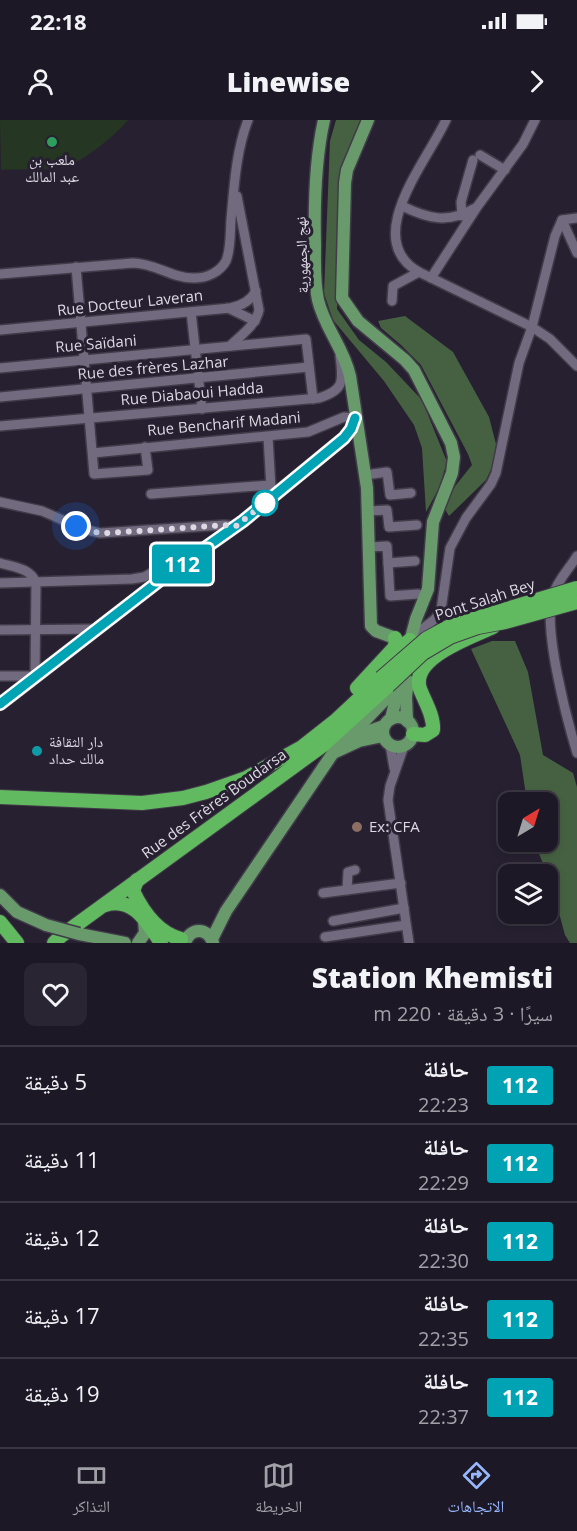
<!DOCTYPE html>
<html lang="ar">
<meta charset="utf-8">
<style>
body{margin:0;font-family:"Open Sans","Noto Naskh Arabic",sans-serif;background:#2a2532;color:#f1f3f6;direction:rtl;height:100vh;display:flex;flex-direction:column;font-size:22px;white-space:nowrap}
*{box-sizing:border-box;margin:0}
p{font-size:20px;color:#a0a0a7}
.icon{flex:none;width:33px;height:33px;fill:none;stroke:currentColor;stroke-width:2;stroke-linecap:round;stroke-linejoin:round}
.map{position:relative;height:823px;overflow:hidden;direction:ltr}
.side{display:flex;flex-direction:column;background:#1d1825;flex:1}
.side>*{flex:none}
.badge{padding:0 12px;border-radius:4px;font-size:21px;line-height:39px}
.needle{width:39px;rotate:38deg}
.controls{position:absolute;left:498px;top:672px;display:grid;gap:12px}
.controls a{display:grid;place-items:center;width:60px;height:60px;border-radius:12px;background:#1d1825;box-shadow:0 3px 9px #0003,0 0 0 2px #3b3742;font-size:30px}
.you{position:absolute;width:30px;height:30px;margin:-15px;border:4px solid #fff;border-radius:50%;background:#1a73e8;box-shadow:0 0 0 9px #1a73e833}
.map>.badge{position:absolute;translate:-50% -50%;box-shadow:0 0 0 3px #fff}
.round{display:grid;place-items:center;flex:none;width:63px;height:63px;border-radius:12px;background:#2a2532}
.summary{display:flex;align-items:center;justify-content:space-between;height:102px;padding:0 24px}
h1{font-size:28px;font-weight:800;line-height:45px}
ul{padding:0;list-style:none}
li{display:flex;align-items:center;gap:18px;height:78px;padding:0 24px;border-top:2px solid #3b3742}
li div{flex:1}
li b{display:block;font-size:22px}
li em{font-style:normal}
li .badge{min-width:66px;font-weight:700;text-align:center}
.status{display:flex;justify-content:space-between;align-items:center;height:42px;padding:0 30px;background:#1d1825;direction:ltr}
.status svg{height:16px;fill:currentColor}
header{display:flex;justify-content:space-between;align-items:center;height:78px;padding:0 24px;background:#1d1825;font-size:27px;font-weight:800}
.tabs{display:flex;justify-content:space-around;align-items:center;height:84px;border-top:2px solid #3b3742;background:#1d1825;font-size:16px;color:#a0a0a7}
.tabs a{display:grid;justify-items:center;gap:3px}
.tabs .current{color:#96b6fd}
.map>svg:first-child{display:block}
</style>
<div class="status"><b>22:18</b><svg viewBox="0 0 49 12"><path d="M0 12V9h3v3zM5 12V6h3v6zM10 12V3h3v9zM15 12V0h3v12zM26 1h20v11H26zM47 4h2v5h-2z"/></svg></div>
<header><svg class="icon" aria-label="forward" viewBox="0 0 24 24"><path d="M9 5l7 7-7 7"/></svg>Linewise<svg class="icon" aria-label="person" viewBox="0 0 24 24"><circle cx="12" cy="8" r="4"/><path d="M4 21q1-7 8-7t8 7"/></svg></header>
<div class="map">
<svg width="577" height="823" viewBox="0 0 577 823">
<rect width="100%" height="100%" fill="#272031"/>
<!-- green -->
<path fill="#253622" d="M0,0H128C116,15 86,39 68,46C56,50 16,49 1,50Z"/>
<!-- forest -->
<g fill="#466142">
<path d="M336,0H364L340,55L337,189L359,220L386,242L422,280L447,342L439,368L426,392L422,328L414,305L384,261L333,200L324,173L330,21Z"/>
<path d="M405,196L453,232L489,297L496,324L494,343L486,360L449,396L443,386L456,365L472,345L468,334L421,245L401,225L381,208L378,201Z"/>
<path d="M492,521H515L528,552L543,635L573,653L577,667V823H570L565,815L550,760L534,722H548V682H527L520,635L471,529Z"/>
</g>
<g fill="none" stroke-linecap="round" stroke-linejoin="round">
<defs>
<g id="minor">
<path d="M446,0C428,40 360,119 419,152L532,207L550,219L577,246"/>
<path d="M480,35L505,50"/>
<path d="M402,86C429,99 448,104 475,88"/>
<path d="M462,96L461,82L473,40"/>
<path d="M562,100L577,133"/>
<path d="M76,147L94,354L148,350L145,327"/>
<path d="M0,154L133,143C155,143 173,159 195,158C207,158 220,152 226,141C231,129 230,113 231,100C234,67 236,31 248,0"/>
<path d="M431,158L477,87L523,24L535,0"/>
<path d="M392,181L393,166L419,152"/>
<path d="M228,188L255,201"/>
<path d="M191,192L202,289"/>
<path d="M0,210L230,188C241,186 250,182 256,171"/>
<path d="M230,226C241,215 256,205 259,190L237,76"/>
<path d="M0,248L306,219L313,279"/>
<path d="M0,277L309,247"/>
<path d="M0,306L319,278C345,270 343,261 340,236"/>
<path d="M268,317L271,368"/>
<path d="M93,333L308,312L344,297L355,298"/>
<path d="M365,355L387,352L390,375L411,373"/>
<path d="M151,374L270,365"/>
<path d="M0,382L42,391L83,409L100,413L224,405L236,406"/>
<path d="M368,391L387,390L389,407L417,405"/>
<path d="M370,427L387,426L390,476L418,474"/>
<path d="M577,436C569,449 557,461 553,475C542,506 567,600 577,633"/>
<path d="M0,443C13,447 31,448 36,463L35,556H0"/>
<path d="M388,443L415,441"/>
<path d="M0,463L132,459L144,457L159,449"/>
<path d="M0,510L97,509"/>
<path d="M412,517L435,499L441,490L450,428L466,398L491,364L496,353L519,243L532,207L555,116L562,100L577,98"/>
<path d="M390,625L394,648"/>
<path d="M404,626L390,666L388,680L409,823"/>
<path d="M347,770L348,752L355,750"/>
<path d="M323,773L401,763"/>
<path d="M333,801L404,788"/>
<path d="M325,817L406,805"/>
</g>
<g id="major">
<path d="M324,0C315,40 314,83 315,125C315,143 314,162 318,180C325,209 343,226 350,256L367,368L371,506L376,511L395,518L402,525"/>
<path d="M368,0L347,50L345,63L342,178L358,201L405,240L414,250L451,323L454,337L452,353L433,402L428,469L416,499L408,529"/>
<path d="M0,584L168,454L243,401L344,318L351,309L355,299"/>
<circle cx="398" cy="612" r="15"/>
<path d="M391,599L403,549"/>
<path d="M407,601L406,577L408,561"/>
<path d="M352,614L398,566"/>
<path d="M383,616L359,621L333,633L349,618L384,606"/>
<path d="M0,775L17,792L46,805"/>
<path d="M79,814L125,823"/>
<path d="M212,819L226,791L333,633"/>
<path d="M138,823L145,813L144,800"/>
<path d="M185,823C190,807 208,807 213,823"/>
</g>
<g id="highway">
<path d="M392,534L410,520"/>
<path d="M357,568L394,528L396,522L395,518"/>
<path d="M413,614L425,615L433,610C434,596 425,582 420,569C409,538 472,517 493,507"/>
<path d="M0,677L142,683L183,678L206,672L246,658L302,627L335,601L381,558"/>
<path d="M137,760L133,771C143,792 158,813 181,819"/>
<path d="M105,785C133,776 147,802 161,823"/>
<path d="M0,802L17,823"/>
<path d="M54,823L61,816L322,626L388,566"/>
</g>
</defs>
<!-- minor casing -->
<use href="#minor" stroke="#413b49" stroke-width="12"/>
<!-- major casing -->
<use href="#major" stroke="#413b49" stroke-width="15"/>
<!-- highway casing -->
<use href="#highway" stroke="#413b49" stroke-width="16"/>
<!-- minor -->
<use href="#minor" stroke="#726a7e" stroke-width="9"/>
<!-- major -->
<use href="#major" stroke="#689a6c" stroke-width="12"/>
<!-- highway -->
<use href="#highway" stroke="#62ba60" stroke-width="14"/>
<defs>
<path id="major-bridge" d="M46,805L79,814"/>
<g id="highway-bridge">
<path d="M381,558L426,519L450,506L577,468"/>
<path d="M388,566L423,533L450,517L478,507L505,502L577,482"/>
</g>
</defs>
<!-- major-bridge casing -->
<use href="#major-bridge" stroke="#413b49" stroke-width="15" stroke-linecap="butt"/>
<!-- highway-bridge casing -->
<use href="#highway-bridge" stroke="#413b49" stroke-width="16" stroke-linecap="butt"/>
<!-- major-bridge -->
<use href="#major-bridge" stroke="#689a6c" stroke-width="12"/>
<!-- highway-bridge -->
<use href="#highway-bridge" stroke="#62ba60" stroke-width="14"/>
</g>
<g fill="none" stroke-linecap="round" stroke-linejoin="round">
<defs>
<path id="line" d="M0,584L168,454L243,401L344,318L351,309L355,298"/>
</defs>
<!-- line casing -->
<use href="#line" stroke="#fff" stroke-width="14"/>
<!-- line -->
<use href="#line" stroke="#00a3b4" stroke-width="9"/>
<!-- walk -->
<path stroke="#ddd8e4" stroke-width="6" stroke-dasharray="0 10.8" d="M76,406L91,412L109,413L224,405L236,406L265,383"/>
</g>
<!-- markers -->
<circle fill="#2e9e5b" stroke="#272031" stroke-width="2" cx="52" cy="22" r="6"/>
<circle fill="#fff" stroke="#00a3b4" stroke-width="3" cx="265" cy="383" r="12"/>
<circle fill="#0f9aa8" stroke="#272031" stroke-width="2" cx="37" cy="631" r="6"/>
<circle fill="#8d6e63" stroke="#272031" stroke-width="2" cx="357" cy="707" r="6"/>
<g text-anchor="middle" stroke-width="6" stroke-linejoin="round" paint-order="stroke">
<!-- poi labels -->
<g font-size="15" fill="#ddd8e4" stroke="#272031" text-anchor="start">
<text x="52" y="45" text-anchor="middle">ملعب بن<tspan x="52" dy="17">عبد المالك</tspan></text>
<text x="49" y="627">دار الثقافة<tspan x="49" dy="17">مالك حداد</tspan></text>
<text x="369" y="712">Ex: CFA</text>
</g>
<!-- street labels -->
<g font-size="15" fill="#ddd8e4" stroke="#272031">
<text transform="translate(302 135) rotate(-92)" y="5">نهج الجمهورية</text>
<text transform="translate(130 183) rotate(-6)" y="5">Rue Docteur Laveran</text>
<text transform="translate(96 224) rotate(-5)" y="5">Rue Saïdani</text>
<text transform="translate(153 248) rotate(-5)" y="5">Rue des frères Lazhar</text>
<text transform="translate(192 274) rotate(-5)" y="5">Rue Diabaoui Hadda</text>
<text transform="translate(224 304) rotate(-5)" y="5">Rue Bencharif Madani</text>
<text transform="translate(485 480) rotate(-18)" y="5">Pont Salah Bey</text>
<text transform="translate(214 684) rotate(-36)" y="5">Rue des Frères Boudarsa</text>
</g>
</g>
</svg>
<div class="controls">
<a><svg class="needle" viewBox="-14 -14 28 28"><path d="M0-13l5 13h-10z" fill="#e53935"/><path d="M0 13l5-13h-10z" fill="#a0a0a7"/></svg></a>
<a><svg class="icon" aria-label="layers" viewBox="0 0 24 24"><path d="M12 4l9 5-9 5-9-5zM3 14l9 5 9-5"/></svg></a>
</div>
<div class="you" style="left:76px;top:406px"></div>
<b class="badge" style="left:182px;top:444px;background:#00a3b4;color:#fff">112</b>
</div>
<section class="side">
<div class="summary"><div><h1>Station Khemisti</h1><p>سيرًا · 3 دقيقة · 220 m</p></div><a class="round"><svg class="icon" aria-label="heart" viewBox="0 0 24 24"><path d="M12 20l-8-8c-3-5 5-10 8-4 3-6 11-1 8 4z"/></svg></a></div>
<ul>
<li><span class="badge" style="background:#00a3b4;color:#fff">112</span><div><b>حافلة</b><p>22:23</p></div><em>5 دقيقة</em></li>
<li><span class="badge" style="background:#00a3b4;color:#fff">112</span><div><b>حافلة</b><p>22:29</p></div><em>11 دقيقة</em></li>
<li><span class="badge" style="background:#00a3b4;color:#fff">112</span><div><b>حافلة</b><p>22:30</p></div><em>12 دقيقة</em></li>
<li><span class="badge" style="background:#00a3b4;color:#fff">112</span><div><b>حافلة</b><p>22:35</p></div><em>17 دقيقة</em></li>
<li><span class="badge" style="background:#00a3b4;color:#fff">112</span><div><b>حافلة</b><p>22:37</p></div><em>19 دقيقة</em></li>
</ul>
</section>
<nav class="tabs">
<a class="current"><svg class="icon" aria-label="directions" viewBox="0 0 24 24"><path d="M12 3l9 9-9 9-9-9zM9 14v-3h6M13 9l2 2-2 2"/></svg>الاتجاهات</a>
<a><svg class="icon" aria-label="map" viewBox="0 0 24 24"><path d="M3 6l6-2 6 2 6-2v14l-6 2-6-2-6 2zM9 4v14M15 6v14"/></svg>الخريطة</a>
<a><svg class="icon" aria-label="tickets" viewBox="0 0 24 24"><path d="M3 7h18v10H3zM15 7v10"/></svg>التذاكر</a>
</nav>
